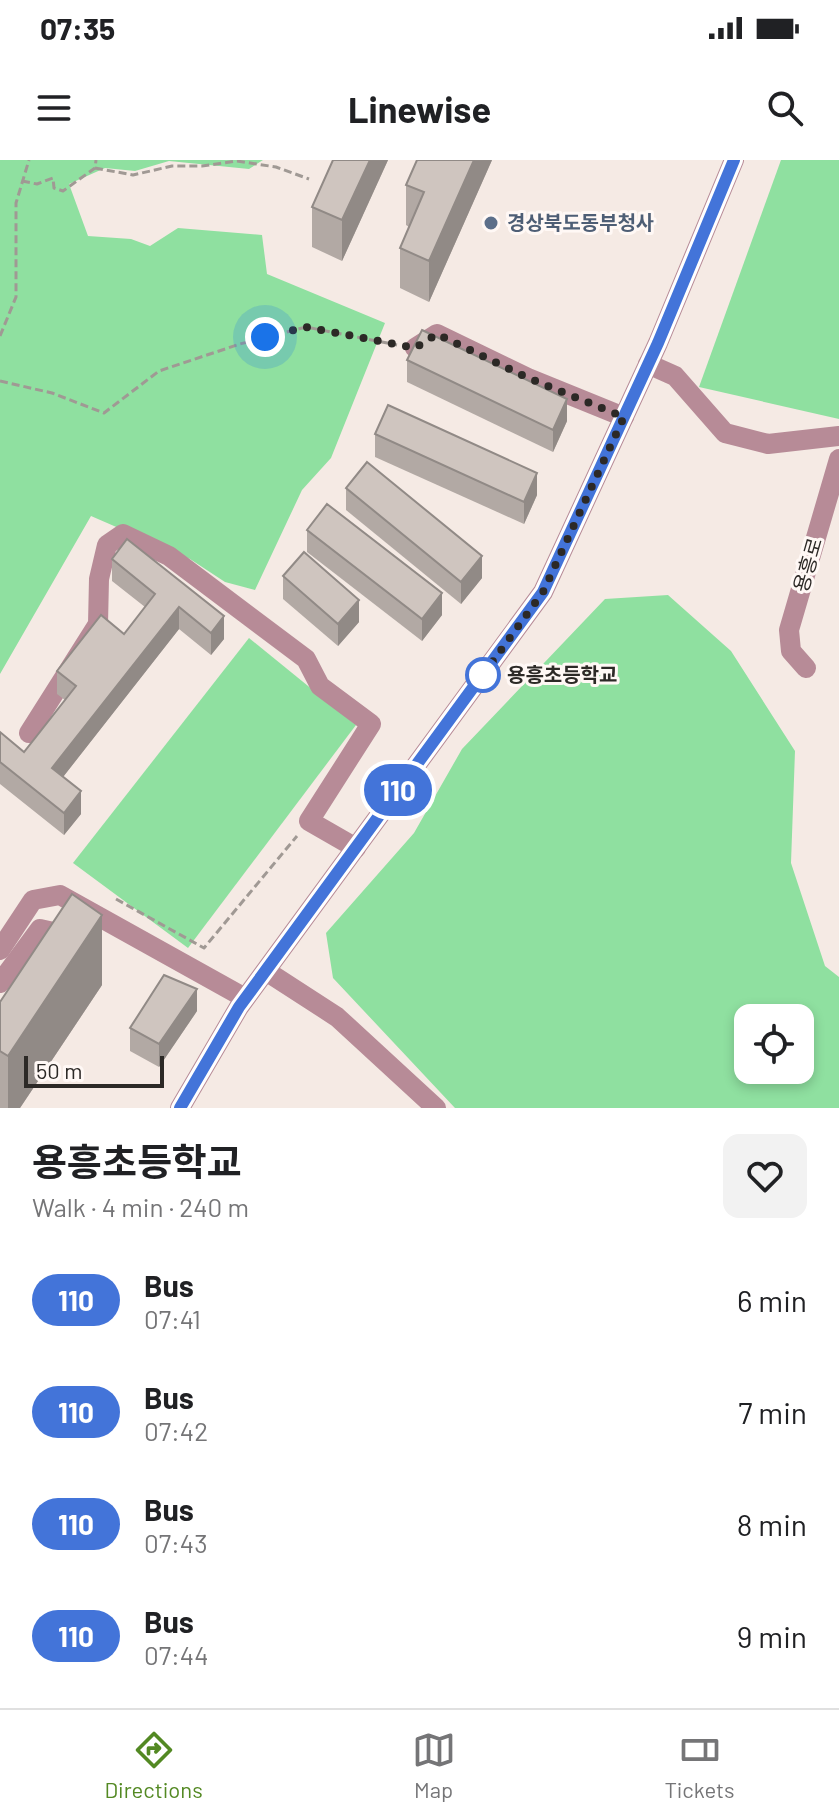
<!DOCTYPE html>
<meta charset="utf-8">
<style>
body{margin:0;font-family:Barlow,"Noto Sans KR",sans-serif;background:#f2f2f2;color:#202124;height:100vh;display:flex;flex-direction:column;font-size:30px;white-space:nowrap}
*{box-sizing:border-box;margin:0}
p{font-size:26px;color:#757577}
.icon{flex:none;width:44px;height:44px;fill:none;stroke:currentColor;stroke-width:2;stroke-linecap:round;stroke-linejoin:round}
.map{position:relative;height:948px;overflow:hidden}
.side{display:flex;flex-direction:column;background:#fff;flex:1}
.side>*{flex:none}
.badge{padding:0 16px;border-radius:26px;font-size:28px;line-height:52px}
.fabs{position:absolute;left:734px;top:844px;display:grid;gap:16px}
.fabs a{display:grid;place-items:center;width:80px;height:80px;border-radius:16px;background:#fff;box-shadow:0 4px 12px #0003;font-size:40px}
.scale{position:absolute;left:24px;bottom:20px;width:140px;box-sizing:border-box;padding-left:8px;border:4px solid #2c2926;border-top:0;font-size:22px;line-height:28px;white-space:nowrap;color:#2c2926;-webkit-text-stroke:6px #fff8f5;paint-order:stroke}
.you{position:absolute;width:40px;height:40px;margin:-20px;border:6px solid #fff;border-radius:50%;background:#1a73e8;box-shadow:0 0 0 12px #1a73e833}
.map>.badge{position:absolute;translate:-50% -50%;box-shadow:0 0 0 4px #fff}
.round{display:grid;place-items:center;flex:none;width:84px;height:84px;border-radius:16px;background:#f2f2f2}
.overview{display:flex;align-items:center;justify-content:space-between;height:136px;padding:0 32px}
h1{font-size:38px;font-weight:700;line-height:60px}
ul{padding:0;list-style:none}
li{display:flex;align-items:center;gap:24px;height:112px;padding:0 32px}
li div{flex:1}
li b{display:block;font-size:30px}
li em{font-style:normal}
li .badge{min-width:88px;font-weight:700;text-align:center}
.status{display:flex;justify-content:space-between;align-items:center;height:56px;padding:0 40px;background:#fff;direction:ltr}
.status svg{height:22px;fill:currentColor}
header{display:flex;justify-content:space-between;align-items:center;height:104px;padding:0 32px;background:#fff;font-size:36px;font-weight:700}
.menu{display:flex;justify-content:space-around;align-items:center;height:112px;border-top:2px solid #e0e0e0;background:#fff;font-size:22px;color:#757577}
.menu a{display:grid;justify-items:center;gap:4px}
.menu .active{color:#538923}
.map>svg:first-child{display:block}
</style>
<div class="status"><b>07:35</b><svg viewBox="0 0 49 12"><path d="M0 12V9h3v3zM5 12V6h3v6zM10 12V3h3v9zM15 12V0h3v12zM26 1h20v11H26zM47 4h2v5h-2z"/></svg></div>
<header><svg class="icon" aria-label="menu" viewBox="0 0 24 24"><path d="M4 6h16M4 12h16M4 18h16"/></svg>Linewise<svg class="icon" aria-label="search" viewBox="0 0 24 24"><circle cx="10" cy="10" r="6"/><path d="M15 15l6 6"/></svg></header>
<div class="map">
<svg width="839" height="948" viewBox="0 0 839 948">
<rect width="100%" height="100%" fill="#f5eae4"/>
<!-- green -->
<g fill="#8fe0a0" fill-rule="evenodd">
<path d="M0,0H263L249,9L169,1L135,11L105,8L69,24L88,76L131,79L150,86L178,68L262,75L267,114L385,163L331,298L302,330L255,430L225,422L190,399L91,356L0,514Z"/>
<path d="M781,0H839V259L699,227Z"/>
<path d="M668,435L731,491L795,591L791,703L825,806L839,817V948H455L333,818L326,773L414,673L462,589L605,439ZM748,858H800V910H748Z"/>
<path d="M249,478L356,565L188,788L73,703Z"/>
</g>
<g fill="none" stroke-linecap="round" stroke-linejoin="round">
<!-- path -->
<g stroke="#a09994" stroke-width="3" stroke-dasharray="8 4" stroke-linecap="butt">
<path d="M95,8L133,15L172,6H202L237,1L276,7L309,19"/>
<path d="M22,21L37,24L53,18L54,28L63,31L95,8L96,0"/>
<path d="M0,176L16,137V43L29,0"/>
<path d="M0,221L52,233L104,253L159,211L240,184L306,167L397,185"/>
<path d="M116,739L204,788L297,676"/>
</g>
<!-- minor -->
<g stroke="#b78b97" stroke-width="20">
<path d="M415,188L437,174L528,218L624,257"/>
<path d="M648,204L675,216L725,273L768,284L839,276"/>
<path d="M806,508L791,491L789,470L839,299"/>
<path d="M29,573L98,464L99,419L107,385L123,374L169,396L306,499L320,526L371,564L309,661L356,688"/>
<path d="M0,790L33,740L60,735L245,838"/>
<path d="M266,811L337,857L436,948"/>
<path d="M0,823L40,769L71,776"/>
<path d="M180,948L239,847L543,432L658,183L734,0"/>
</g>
</g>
<!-- wall -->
<g fill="#b2a9a4">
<path d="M333,0H388L342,101L312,87V47Z"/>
<path d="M492,0L429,142L400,128V88L409,67L406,65V25Z"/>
<path d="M407,200L567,261L553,292L407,222Z"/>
<path d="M375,274L537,335L524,364L375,297Z"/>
<path d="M346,328L482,418L461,444L346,350Z"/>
<path d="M307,370L442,455L422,481L307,392Z"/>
<path d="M112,399L224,479L211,495L179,469L63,617L81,654L64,675L0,624V572L24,592L65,540L57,534V511L124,474L145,447L112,421Z"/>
<path d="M283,416L359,462L338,486L283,439Z"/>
<path d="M102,825L20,948H0V842Z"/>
<path d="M197,851L159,907L130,891V868Z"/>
</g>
<!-- shaded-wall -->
<g fill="#918a86">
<path d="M370,0H388L342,101V60Z"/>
<path d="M474,0H492L429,142V101Z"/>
<path d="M567,239V261L553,292V270Z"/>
<path d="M537,313V335L524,364V342Z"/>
<path d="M482,396V418L461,444V422Z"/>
<path d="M442,433V455L422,481V459Z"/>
<path d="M359,440V462L338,486V464Z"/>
<path d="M179,447V469L52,631V608Z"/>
<path d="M224,456V479L211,495V473Z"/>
<path d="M81,631V654L64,675V653Z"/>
<path d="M102,755V825L20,948H8V896Z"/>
<path d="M197,829V851L159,907V884Z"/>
</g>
<!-- building -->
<g fill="#cfc5bf" stroke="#918a86" stroke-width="2">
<path d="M333,0H370L342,60L312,47Z"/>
<path d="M417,0H474L429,101L400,88L424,32L406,25Z"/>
<path d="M422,170L567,239L553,270L407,200Z"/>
<path d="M388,245L537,313L524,342L375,274Z"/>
<path d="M367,302L482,396L461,422L346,328Z"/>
<path d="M327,344L442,433L422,459L307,370Z"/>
<path d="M127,379L224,456L211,473L179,447L52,608L81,631L64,653L0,602V572L24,592L76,526L57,511L101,455L124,474L155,434L112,399Z"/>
<path d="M304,392L359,440L338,464L283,416Z"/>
<path d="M72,734L102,755L8,896L0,891V842Z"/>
<path d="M164,815L197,829L159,884L130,868Z"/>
</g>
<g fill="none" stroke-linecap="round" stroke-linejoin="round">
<defs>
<path id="line" d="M180,948L239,847L543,432L658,183L734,0"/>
</defs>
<!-- line casing -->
<use href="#line" stroke="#fff" stroke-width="18"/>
<!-- line -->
<use href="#line" stroke="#4374d9" stroke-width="12"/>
<!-- walk -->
<path stroke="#2c2926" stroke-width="8" stroke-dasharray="0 14.4" d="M265,177L306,167L415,188L437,174L528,218L624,257L543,432L483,515"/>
</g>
<!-- markers -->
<circle fill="#5c6f8a" stroke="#fff8f5" stroke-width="3" cx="491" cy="63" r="8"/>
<circle fill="#fff" stroke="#4374d9" stroke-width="4" cx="483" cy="515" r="16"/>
<g text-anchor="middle" stroke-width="6" stroke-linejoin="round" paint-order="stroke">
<!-- service labels -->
<g font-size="20" font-weight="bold" fill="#4e5e75" stroke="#fff8f5" text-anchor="start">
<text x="507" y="70">경상북도동부청사</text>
</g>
<!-- street labels -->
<g font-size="20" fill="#2c2926" stroke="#fff8f5">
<text transform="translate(808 405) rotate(-74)" y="7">용흥로</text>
</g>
<!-- stop labels -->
<g font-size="20" font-weight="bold" fill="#2c2926" stroke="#fff8f5" text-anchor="start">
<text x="507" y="522">용흥초등학교</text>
</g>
</g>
</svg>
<div class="fabs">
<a><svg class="icon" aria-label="locate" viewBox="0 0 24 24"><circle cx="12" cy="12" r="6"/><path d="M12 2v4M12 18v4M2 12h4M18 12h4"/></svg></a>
</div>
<div class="scale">50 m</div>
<div class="you" style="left:265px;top:177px"></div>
<b class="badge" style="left:398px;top:630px;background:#4374d9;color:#fff">110</b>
</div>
<section class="side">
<div class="overview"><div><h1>용흥초등학교</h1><p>Walk · 4 min · 240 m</p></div><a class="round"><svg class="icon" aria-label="heart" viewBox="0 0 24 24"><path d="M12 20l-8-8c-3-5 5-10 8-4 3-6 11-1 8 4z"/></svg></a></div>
<ul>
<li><span class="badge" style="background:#4374d9;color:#fff">110</span><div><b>Bus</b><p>07:41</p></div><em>6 min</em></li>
<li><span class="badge" style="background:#4374d9;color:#fff">110</span><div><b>Bus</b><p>07:42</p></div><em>7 min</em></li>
<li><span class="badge" style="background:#4374d9;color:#fff">110</span><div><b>Bus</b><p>07:43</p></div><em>8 min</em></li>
<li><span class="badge" style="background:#4374d9;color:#fff">110</span><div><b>Bus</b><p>07:44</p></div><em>9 min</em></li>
</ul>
</section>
<nav class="menu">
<a class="active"><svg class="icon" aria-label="directions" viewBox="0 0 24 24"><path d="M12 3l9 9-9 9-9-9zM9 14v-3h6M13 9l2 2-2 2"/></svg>Directions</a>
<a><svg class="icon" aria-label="map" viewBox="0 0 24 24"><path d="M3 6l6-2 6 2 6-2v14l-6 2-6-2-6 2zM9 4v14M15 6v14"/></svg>Map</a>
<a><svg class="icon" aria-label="tickets" viewBox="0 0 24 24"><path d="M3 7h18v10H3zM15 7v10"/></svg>Tickets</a>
</nav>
